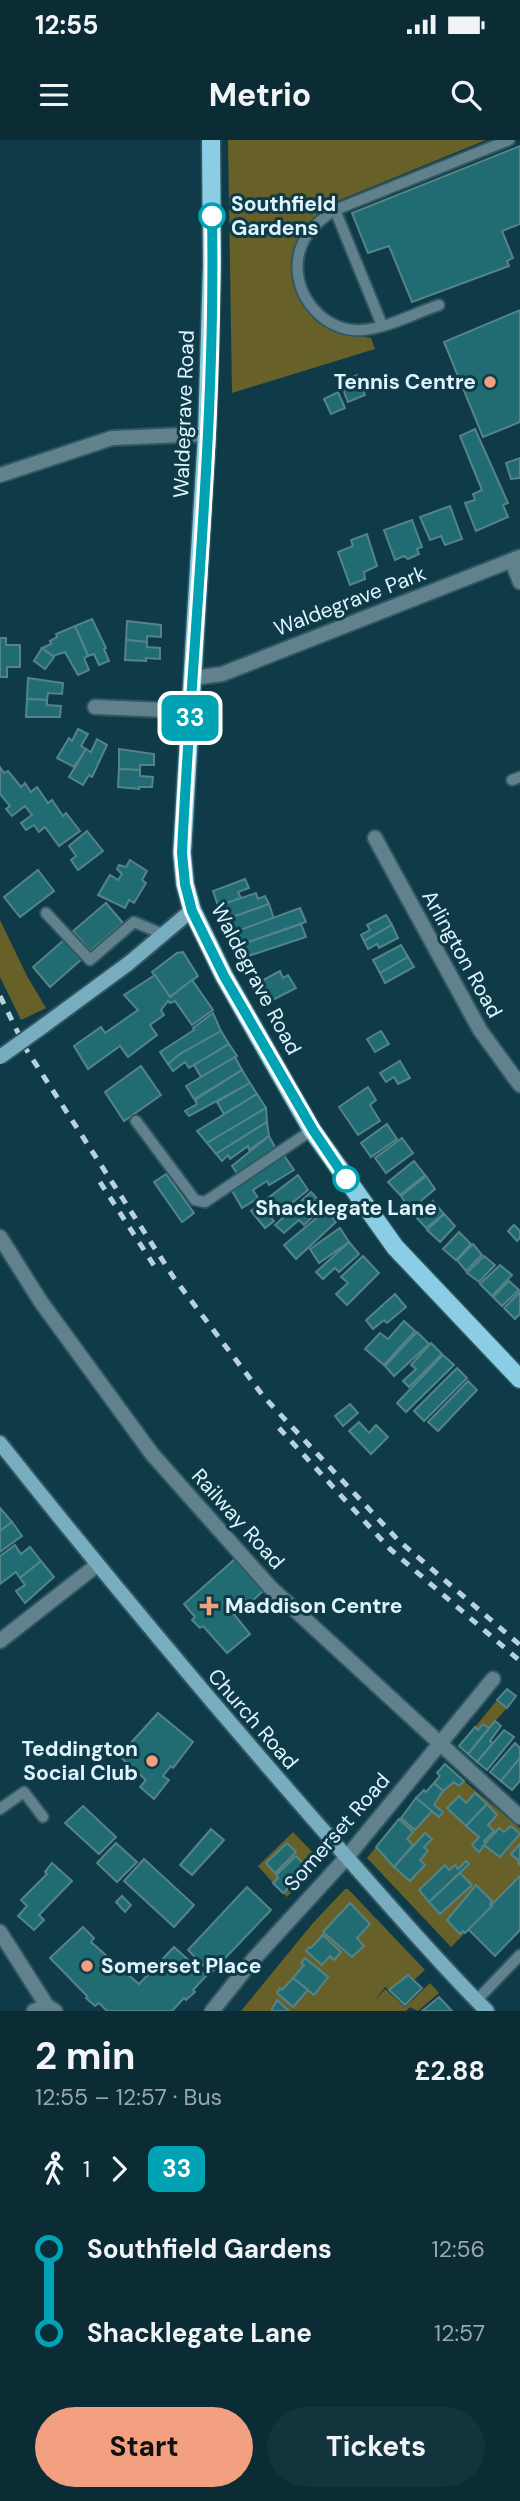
<!DOCTYPE html>
<meta charset="utf-8">
<style>
body{margin:0;font-family:"DM Sans",sans-serif;background:#14343d;color:#f1f3f6;height:100vh;display:flex;flex-direction:column;font-size:26px;white-space:nowrap}
*{box-sizing:border-box;margin:0}
p{font-size:23px;color:#9aa7ad}
.icon{flex:none;width:38px;height:38px;fill:none;stroke:currentColor;stroke-width:2;stroke-linecap:round;stroke-linejoin:round}
.map{position:relative;height:1871px;overflow:hidden}
.sheet{display:flex;flex-direction:column;background:#0b2c35;flex:1}
.sheet>*{flex:none}
.badge{padding:0 14px;border-radius:10px;font-size:24px;line-height:46px}
.map>.badge{position:absolute;translate:-50% -50%;box-shadow:0 0 0 4px #fff}
.legs{display:flex;align-items:center;gap:10px;height:77px;padding:0 35px;font-size:23px}
.legs p{margin-inline-start:auto}
.summary{display:flex;align-items:center;justify-content:space-between;height:119px;padding:0 35px}
h1{font-size:38px;font-weight:700;line-height:52px}
.cta{display:flex;gap:14px;margin-top:auto;padding:14px 35px}
.cta a{flex:1;height:80px;border-radius:42px;background:#f2a07f;color:#111;font-size:28px;font-weight:700;line-height:80px;text-align:center}
.cta a+a{background:#14343d;color:#f1f3f6}
ul{padding:0 35px;list-style:none}
li{display:flex;align-items:center;gap:24px;height:84px;font-size:26px}
li i{display:grid;place-items:center;width:10px;height:100%;margin:0 9px;background:currentColor}
li i::after{content:'';width:18px;height:18px;margin:-9px;border:5px solid;border-radius:50%;background:#0b2c35}
li p{margin-inline-start:auto}
li:first-child i{background:linear-gradient(#0000 50%,currentColor 0)}
li:last-child i{background:linear-gradient(currentColor 50%,#0000 0)}
.status{display:flex;justify-content:space-between;align-items:center;height:49px;padding:0 35px;background:#0b2c35;direction:ltr}
.status svg{height:19px;fill:currentColor}
header{display:flex;justify-content:space-between;align-items:center;height:91px;padding:0 35px;background:#0b2c35;font-size:32px;font-weight:700}
.map>svg:first-child{display:block}
</style>
<div class="status"><b>12:55</b><svg viewBox="0 0 49 12"><path d="M0 12V9h3v3zM5 12V6h3v6zM10 12V3h3v9zM15 12V0h3v12zM26 1h20v11H26zM47 4h2v5h-2z"/></svg></div>
<header><svg class="icon" aria-label="menu" viewBox="0 0 24 24"><path d="M4 6h16M4 12h16M4 18h16"/></svg>Metrio<svg class="icon" aria-label="search" viewBox="0 0 24 24"><circle cx="10" cy="10" r="6"/><path d="M15 15l6 6"/></svg></header>
<div class="map">
<svg width="520" height="1871" viewBox="0 0 520 1871">
<rect width="100%" height="100%" fill="#0f3a47"/>
<!-- green -->
<g fill="#676028" fill-rule="evenodd">
<path d="M228,0H486L335,62C303,83 283,107 296,147C301,161 307,174 319,183C335,194 353,195 371,198L375,209L232,253Z"/>
<path d="M0,780L27,836L46,868L21,880L0,837Z"/>
<path d="M497,1560L507,1568L489,1588L483,1584L478,1590L475,1587Z"/>
<path d="M464,1641L520,1688V1736L492,1766L490,1764L492,1760L476,1746L447,1780L460,1793L463,1791L465,1793L451,1807L367,1718L376,1707L410,1741L425,1725L420,1720L428,1712L424,1707L432,1699L425,1693L413,1705L407,1699L413,1692L399,1679L401,1678L415,1690L432,1671L439,1677L443,1672L434,1665L438,1660L437,1658L448,1645L450,1646L454,1642L459,1646ZM459,1656L466,1663L487,1664L497,1674L488,1685L493,1691L484,1701L448,1668ZM511,1686L520,1695L500,1716L484,1705ZM466,1721L468,1724L460,1733L472,1745L440,1774L419,1750L444,1726L449,1730L455,1725L458,1729Z"/>
<path d="M293,1692L320,1720L287,1757L283,1753L309,1729L296,1716L276,1735L278,1738L273,1743L258,1726ZM286,1703L296,1713L274,1732L266,1723Z"/>
<path d="M345,1749H348L425,1830L414,1840L408,1835L389,1850L385,1847L373,1863L385,1849L405,1867L430,1843L439,1853L418,1871L410,1867L406,1871H289L277,1860L271,1871H241L313,1783ZM350,1764L370,1784L357,1798L364,1806L351,1817L324,1792ZM305,1819L328,1837L315,1855L308,1850L293,1867L277,1853L280,1848L282,1850L304,1825L301,1822Z"/>
</g>
<!-- building -->
<g fill="#216c72" stroke="#548488" stroke-width="2">
<path d="M520,6V84L502,91L513,118L507,121L509,126L412,162L389,106L368,113L352,73Z"/>
<path d="M520,170V282L483,297L444,202Z"/>
<path d="M357,235L365,255L348,262L340,242Z"/>
<path d="M338,252L345,268L331,274L324,259Z"/>
<path d="M475,289L508,363L503,365L508,377L476,391L465,363L475,360L473,354L482,350L460,296Z"/>
<path d="M520,318V338L511,339L506,323Z"/>
<path d="M450,366L462,399L445,405L441,396L430,400L420,377Z"/>
<path d="M412,380L422,407L417,409L419,414L408,419L404,416L395,420L384,390Z"/>
<path d="M367,394L377,426L364,432L365,439L350,445L338,412L353,406L351,400Z"/>
<path d="M92,479L106,508L104,509L109,521L99,525L94,514L88,516L75,486Z"/>
<path d="M127,481L161,485V497L147,496V502L126,500Z"/>
<path d="M75,486L88,516L84,518L89,530L78,535L65,512L53,516L42,508L51,504L50,501L57,497L56,494Z"/>
<path d="M0,498H6V505H20V527H7V537H0Z"/>
<path d="M126,500L147,502V507L160,508V519L146,518V521L125,520Z"/>
<path d="M42,508L54,517L45,529L34,521Z"/>
<path d="M28,538L63,543L62,554L48,553L47,560L27,559Z"/>
<path d="M27,559L47,560V565L61,566L60,577H26Z"/>
<path d="M78,589L88,594L81,606L86,609L74,627L57,618L69,598L72,601Z"/>
<path d="M97,599L107,605L92,637L89,635L83,645L69,637L86,609L91,612Z"/>
<path d="M119,609L154,614V625H140V630L119,629Z"/>
<path d="M0,627L4,633L8,631L21,647L25,643L31,652L37,647L48,663L52,660L63,676L66,673L80,691L59,706L45,687L39,692L34,685L26,690L21,683L32,675L25,666L12,676L6,669L10,666L0,654Z"/>
<path d="M119,629L140,630V636L153,637L152,647H139V649L118,647Z"/>
<path d="M87,691L103,711L78,730L71,720L76,716L69,706Z"/>
<path d="M130,720L147,731L142,740L146,743L134,763L129,760L125,768L98,755L110,735L118,740L122,734L117,729L119,725L126,727Z"/>
<path d="M38,730L54,751L20,777L4,757Z"/>
<path d="M245,739L249,748L238,752L241,758L218,766L213,751Z"/>
<path d="M256,753L258,759L265,756L269,764L224,780L218,766Z"/>
<path d="M106,763L123,783L90,811L73,791Z"/>
<path d="M269,764L274,779L229,794L224,780Z"/>
<path d="M300,768L306,782L234,807L229,794Z"/>
<path d="M386,775L392,785L364,801L361,795L370,790L367,785Z"/>
<path d="M301,784L306,797L239,819L234,807Z"/>
<path d="M392,785L398,798L379,808L377,804L368,809L364,801Z"/>
<path d="M65,799L82,819L50,847L33,827Z"/>
<path d="M401,805L408,817L380,833L373,820Z"/>
<path d="M183,812L198,836L170,857L152,832L177,813Z"/>
<path d="M408,817L414,827L385,843L380,833Z"/>
<path d="M280,831L283,838L288,835L296,848L269,862L258,843Z"/>
<path d="M155,835L170,857L192,840L213,870L192,885L175,861L170,863L168,861L161,870L164,875L150,885L157,895L128,917L120,906L88,929L74,906L101,887L105,893L138,870L124,855Z"/>
<path d="M213,873L221,891L180,914L168,924L160,912L194,890L193,888Z"/>
<path d="M221,891L229,904L189,928L185,922L173,931L168,924L180,914Z"/>
<path d="M381,891L389,904L375,912L367,899Z"/>
<path d="M229,904L237,916L201,937L194,925Z"/>
<path d="M235,917L242,930L194,959L186,946Z"/>
<path d="M400,921L410,938L398,944L394,937L386,942L380,933Z"/>
<path d="M141,926L161,955L124,981L105,952Z"/>
<path d="M242,930L250,943L189,976L185,971L197,964L195,960Z"/>
<path d="M250,943L257,954L224,974L217,962Z"/>
<path d="M368,947L376,960L370,965L380,981L358,995L339,967Z"/>
<path d="M257,954L266,968L207,1003L197,991Z"/>
<path d="M266,968L267,982L216,1014L207,1003Z"/>
<path d="M267,982L269,996L249,1010L248,1006L230,1019L228,1015L222,1021L216,1014Z"/>
<path d="M387,984L397,999L371,1017L361,1003Z"/>
<path d="M269,996L276,1009L238,1035L232,1026Z"/>
<path d="M402,998L413,1013L386,1033L375,1018Z"/>
<path d="M283,1014L294,1030L269,1045L267,1041L253,1050L258,1058L242,1068L231,1049Z"/>
<path d="M414,1021L425,1035L400,1055L388,1042Z"/>
<path d="M166,1034L194,1073L182,1082L154,1042Z"/>
<path d="M298,1035L308,1050L287,1067L284,1064L269,1075L274,1081L265,1088L251,1071Z"/>
<path d="M426,1036L435,1049L410,1070L401,1056Z"/>
<path d="M311,1052L324,1066L304,1085L299,1080L284,1093L275,1085Z"/>
<path d="M433,1061L444,1074L426,1088L415,1076Z"/>
<path d="M326,1070L336,1082L296,1119L284,1105Z"/>
<path d="M444,1074L455,1086L440,1102L427,1090Z"/>
<path d="M514,1085L520,1091V1098L517,1101L508,1091Z"/>
<path d="M340,1088L349,1102L319,1123L310,1109Z"/>
<path d="M459,1092L471,1104L456,1120L443,1109Z"/>
<path d="M349,1102L359,1114L339,1132L335,1128L323,1139L316,1132Z"/>
<path d="M473,1104L482,1115L466,1131L457,1120Z"/>
<path d="M363,1116L379,1133L347,1165L336,1154L348,1143L341,1137Z"/>
<path d="M484,1116L495,1125L479,1142L467,1133Z"/>
<path d="M500,1125L512,1135L492,1156L480,1144Z"/>
<path d="M509,1141L519,1150L502,1166L493,1157Z"/>
<path d="M520,1152V1174L515,1179L504,1168Z"/>
<path d="M395,1154L406,1167L387,1183L384,1180L373,1189L366,1180Z"/>
<path d="M404,1181L415,1191L384,1225L365,1209L380,1193L388,1199Z"/>
<path d="M417,1192L429,1204L394,1236L385,1226Z"/>
<path d="M431,1203L442,1214L409,1247L403,1241L416,1229L411,1225Z"/>
<path d="M443,1215L454,1225L406,1272L397,1263Z"/>
<path d="M457,1228L467,1238L424,1281L414,1271Z"/>
<path d="M468,1241L477,1250L438,1291L428,1282Z"/>
<path d="M350,1264L358,1273L343,1286L335,1276Z"/>
<path d="M359,1282L369,1293L376,1285L388,1297L371,1314L349,1291Z"/>
<path d="M0,1368L12,1382L0,1391Z"/>
<path d="M12,1382L22,1396L0,1412V1391Z"/>
<path d="M15,1405L21,1414L30,1407L41,1421L20,1438L16,1432L0,1444V1416Z"/>
<path d="M235,1419L263,1451L249,1464L242,1456L229,1468L250,1494L227,1513L203,1486L200,1488L192,1480L195,1477L184,1464Z"/>
<path d="M41,1421L54,1437L25,1463L16,1451L25,1445L20,1438Z"/>
<path d="M507,1549L516,1556L507,1568L497,1560Z"/>
<path d="M158,1573L193,1602L173,1628L171,1626L163,1636L169,1640L154,1659L140,1647L146,1640L119,1616Z"/>
<path d="M495,1581L501,1586L490,1601L493,1603L477,1622L468,1614Z"/>
<path d="M483,1584L489,1588L468,1614L459,1606L475,1587L478,1590Z"/>
<path d="M504,1590L514,1597L487,1630L477,1622Z"/>
<path d="M515,1603L520,1608V1618L501,1641L490,1632Z"/>
<path d="M520,1618V1641L512,1650L501,1641Z"/>
<path d="M445,1624L464,1641L459,1646L454,1642L443,1651L434,1643L440,1636L437,1633Z"/>
<path d="M434,1643L443,1651L434,1665L443,1672L439,1677L416,1658L424,1650L426,1652Z"/>
<path d="M475,1653L487,1664L466,1686L447,1668L459,1656L466,1663Z"/>
<path d="M416,1658L432,1671L415,1690L401,1678Z"/>
<path d="M487,1664L497,1675L488,1685L494,1691L484,1701L486,1703L479,1712L472,1705L479,1697L466,1686Z"/>
<path d="M83,1666L116,1697L99,1714L65,1683Z"/>
<path d="M399,1679L413,1692L407,1699L413,1705L394,1727L376,1707Z"/>
<path d="M511,1686L520,1694L500,1717L484,1705L499,1688L504,1692Z"/>
<path d="M211,1689L224,1700L192,1735L180,1725Z"/>
<path d="M425,1693L432,1699L424,1707L428,1711L420,1720L425,1725L410,1741L394,1727Z"/>
<path d="M116,1703L137,1722L117,1742L97,1723Z"/>
<path d="M287,1703L296,1712L275,1733L266,1723Z"/>
<path d="M520,1704V1725L518,1723L519,1721L511,1714Z"/>
<path d="M296,1716L309,1729L283,1753L273,1743L278,1738L276,1735Z"/>
<path d="M144,1719L194,1765L174,1787L124,1741Z"/>
<path d="M466,1721L469,1724L429,1762L419,1750L445,1725L449,1730L455,1725L458,1729Z"/>
<path d="M52,1723L72,1741L39,1775L44,1780L34,1790L18,1776L27,1766L21,1760L47,1734L45,1732Z"/>
<path d="M460,1733L472,1745L440,1774L429,1762Z"/>
<path d="M520,1736V1790L495,1816L468,1789Z"/>
<path d="M476,1745L492,1761L490,1764L492,1766L465,1793L463,1791L460,1794L447,1780Z"/>
<path d="M247,1747L271,1770L211,1833L188,1810Z"/>
<path d="M122,1756L131,1765L125,1772L116,1762Z"/>
<path d="M350,1763L370,1784L357,1798L364,1806L352,1817L323,1792Z"/>
<path d="M83,1787L94,1798L91,1802L139,1844L174,1807L206,1836L193,1850L195,1852L186,1860L184,1858L172,1871H107L99,1863L95,1866L86,1858L87,1856L50,1818Z"/>
<path d="M323,1795L341,1812L334,1820L330,1816L322,1825L306,1811L309,1807L311,1808Z"/>
<path d="M305,1818L328,1837L314,1855L293,1838L304,1825L301,1823Z"/>
<path d="M408,1835L422,1848L405,1865L389,1850Z"/>
<path d="M293,1838L308,1850L293,1867L277,1853L280,1848L282,1850Z"/>
<path d="M439,1857L452,1871H422Z"/>
<path d="M277,1860L289,1871H271Z"/>
</g>
<g fill="none" stroke-linecap="round" stroke-linejoin="round">
<defs>
<g id="service">
<path d="M335,70L382,185"/>
<path d="M439,165C415,173 388,188 362,190C325,193 293,156 298,120C300,98 317,81 335,70L509,0"/>
<path d="M512,640L520,637"/>
<path d="M46,773L90,820L134,782L163,794"/>
<path d="M136,981L195,1060L205,1062L312,990"/>
<path d="M0,1669L24,1652L43,1677"/>
<path d="M477,1860L520,1815"/>
</g>
<g id="minor">
<path d="M0,335L112,298L207,294"/>
<path d="M512,421L520,442"/>
<path d="M193,538L222,534L520,417"/>
<path d="M95,567L190,571"/>
<path d="M375,698L480,890L520,945"/>
<path d="M0,1097L41,1162L152,1314L270,1447L520,1677"/>
<path d="M0,1501L97,1425"/>
<path d="M0,1792L47,1866L55,1871"/>
<path d="M34,1871L47,1866"/>
<path d="M212,1871L252,1821L347,1717L493,1539"/>
</g>
<g id="secondary">
<path d="M42,887L129,823L192,770"/>
<path d="M0,1303C111,1443 226,1580 344,1714C391,1767 437,1821 487,1871"/>
</g>
<path id="primary" d="M211,0L212,124L207,294L182,713L185,744L192,770L224,836L312,990L395,1107L520,1239"/>
</defs>
<!-- service casing -->
<use href="#service" stroke="#305864" stroke-width="14"/>
<!-- minor casing -->
<use href="#minor" stroke="#305864" stroke-width="18"/>
<!-- secondary casing -->
<use href="#secondary" stroke="#305864" stroke-width="18"/>
<!-- primary casing -->
<use href="#primary" stroke="#305864" stroke-width="21"/>
<!-- service -->
<use href="#service" stroke="#61818d" stroke-width="10"/>
<!-- minor -->
<use href="#minor" stroke="#61818d" stroke-width="14"/>
<!-- secondary -->
<use href="#secondary" stroke="#78acbf" stroke-width="14"/>
<!-- primary -->
<use href="#primary" stroke="#8acde5" stroke-width="18"/>
<!-- rail -->
<g stroke="#b8d2dc" stroke-width="5" stroke-dasharray="9 9" stroke-linecap="butt">
<path d="M0,856L26,909L174,1138L264,1257L398,1400L520,1505"/>
<path d="M100,1042L157,1130"/>
<path d="M279,1288L390,1409L520,1521"/>
</g>
<defs>
<path id="secondary-bridge" d="M0,917L42,887"/>
</defs>
<!-- secondary-bridge casing -->
<use href="#secondary-bridge" stroke="#305864" stroke-width="18" stroke-linecap="butt"/>
<!-- secondary-bridge -->
<use href="#secondary-bridge" stroke="#78acbf" stroke-width="14"/>
</g>
<g fill="none" stroke-linecap="round" stroke-linejoin="round">
<defs>
<path id="line-1" d="M212,76C216,288 192,501 182,713L185,744L192,771L224,836L313,990L346,1039"/>
</defs>
<!-- line-1 casing -->
<use href="#line-1" stroke="#fff" stroke-width="16"/>
<!-- line-1 -->
<use href="#line-1" stroke="#00a3b4" stroke-width="10"/>
</g>
<!-- markers -->
<g fill="#fff" stroke="#00a3b4" stroke-width="3.5">
<circle cx="212" cy="76" r="12"/>
<circle cx="346" cy="1039" r="12"/>
</g>
<g fill="#f2a07f" stroke="#0f3a47" stroke-width="2.5">
<circle cx="490" cy="242" r="7"/>
<path d="M205.5 1455.5h7v7h7v7h-7v7h-7v-7h-7v-7h7z"/>
<circle cx="152" cy="1621" r="7"/>
<circle cx="87" cy="1826" r="7"/>
</g>
<g text-anchor="middle" stroke-width="6" stroke-linejoin="round" paint-order="stroke">
<!-- stop labels -->
<g font-size="21" font-weight="bold" fill="#def4fd" stroke="#0f3a47" text-anchor="start">
<text x="231" y="71">Southfield<tspan x="231" dy="24">Gardens</tspan></text>
<text x="346" y="1075" text-anchor="middle">Shacklegate Lane</text>
</g>
<!-- poi labels -->
<g font-size="21" font-weight="bold" fill="#def4fd" stroke="#0f3a47" text-anchor="end">
<text x="476" y="249">Tennis Centre</text>
<text x="225" y="1473" text-anchor="start">Maddison Centre</text>
<text x="138" y="1616">Teddington<tspan x="138" dy="24">Social Club</tspan></text>
<text x="101" y="1833" text-anchor="start">Somerset Place</text>
</g>
<!-- street labels -->
<g font-size="21" fill="#def4fd" stroke="#0f3a47">
<text transform="translate(184 274) rotate(-88)" y="7">Waldegrave Road</text>
<text transform="translate(350 461) rotate(-21)" y="7">Waldegrave Park</text>
<text transform="translate(462 814) rotate(61)" y="7">Arlington Road</text>
<text transform="translate(256 839) rotate(62)" y="7">Waldegrave Road</text>
<text transform="translate(238 1379) rotate(48)" y="7">Railway Road</text>
<text transform="translate(253 1579) rotate(49)" y="7">Church Road</text>
<text transform="translate(337 1692) rotate(-49)" y="7">Somerset Road</text>
</g>
</g>
</svg>
<b class="badge" style="left:190px;top:578px;background:#00a3b4;color:#fff">33</b>
</div>
<section class="sheet">
<div class="summary"><div><h1>2 min</h1><p>12:55 – 12:57 · Bus</p></div><b>£2.88</b></div>
<div class="legs"><svg class="icon" aria-label="walk" viewBox="0 0 24 24"><circle cx="13" cy="4" r="2"/><path d="M13 8l-2 6 4 7M11 14l-3 7M7 12l3-4h3l4 4"/></svg>1<svg class="icon" aria-label="forward" viewBox="0 0 24 24"><path d="M9 5l7 7-7 7"/></svg><b class="badge" style="background:#00a3b4;color:#fff">33</b></div>
<ul>
<li><i style="color:#00a3b4"></i><b>Southfield Gardens</b><p>12:56</p></li>
<li><i style="color:#00a3b4"></i><b>Shacklegate Lane</b><p>12:57</p></li>
</ul>
<div class="cta"><a>Start</a><a>Tickets</a></div>
</section>
